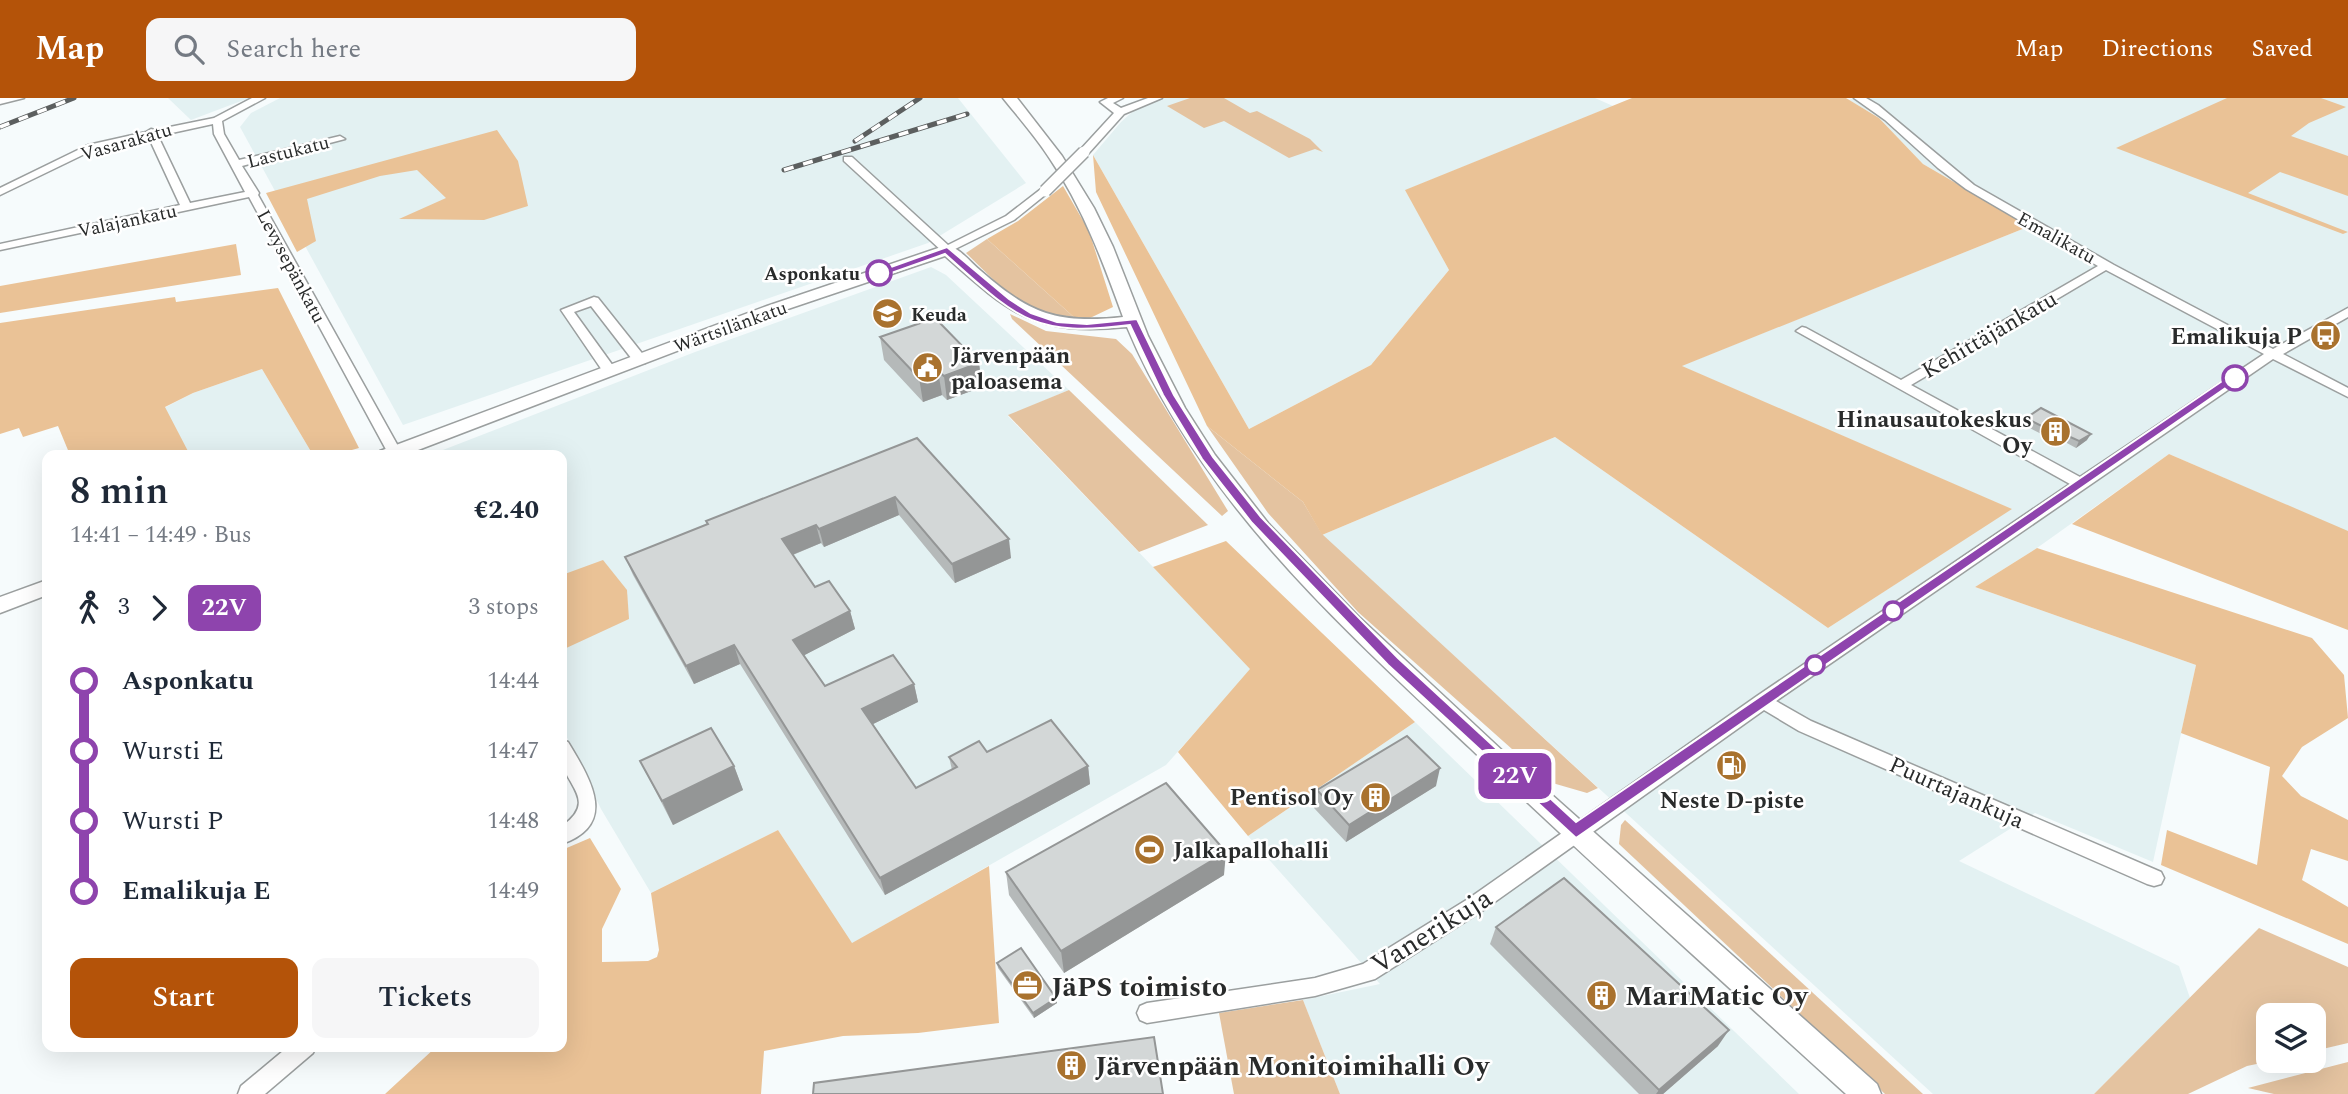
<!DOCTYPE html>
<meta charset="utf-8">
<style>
body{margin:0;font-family:Spectral,serif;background:#f6f6f7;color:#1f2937;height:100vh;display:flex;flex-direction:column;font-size:26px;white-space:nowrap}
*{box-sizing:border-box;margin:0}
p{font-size:23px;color:#747a83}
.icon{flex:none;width:38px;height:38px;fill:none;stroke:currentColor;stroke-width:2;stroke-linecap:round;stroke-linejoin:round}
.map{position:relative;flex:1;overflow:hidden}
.details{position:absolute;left:42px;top:352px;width:525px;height:602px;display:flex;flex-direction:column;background:#fff;border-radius:14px;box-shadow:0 7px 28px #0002}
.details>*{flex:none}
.badge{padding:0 14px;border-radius:10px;font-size:24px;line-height:46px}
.buttons{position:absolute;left:2256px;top:905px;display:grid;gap:14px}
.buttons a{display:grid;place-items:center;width:70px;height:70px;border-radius:14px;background:#fff;box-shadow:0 7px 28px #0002;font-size:35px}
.map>.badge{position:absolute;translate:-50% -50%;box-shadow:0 0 0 4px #fff}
.legs{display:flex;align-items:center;gap:10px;height:77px;padding:0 28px;font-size:23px}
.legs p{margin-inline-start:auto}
.head{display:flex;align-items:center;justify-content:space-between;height:119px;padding:0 28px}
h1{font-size:38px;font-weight:600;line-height:52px}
.button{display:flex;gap:14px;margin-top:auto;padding:14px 28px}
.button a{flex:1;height:80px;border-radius:14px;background:#b45309;color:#fff;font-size:28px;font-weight:600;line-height:80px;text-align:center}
.button a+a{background:#f6f6f7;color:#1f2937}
ul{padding:0 28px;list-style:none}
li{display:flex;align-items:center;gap:24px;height:70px;font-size:26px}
li i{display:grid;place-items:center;width:10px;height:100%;margin:0 9px;background:currentColor}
li i::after{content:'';width:18px;height:18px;margin:-9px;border:5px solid;border-radius:50%;background:#fff}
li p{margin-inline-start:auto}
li:first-child i{background:linear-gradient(#0000 50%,currentColor 0)}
li:last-child i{background:linear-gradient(currentColor 50%,#0000 0)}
header{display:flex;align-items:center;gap:42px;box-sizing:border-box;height:98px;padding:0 35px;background:#b45309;color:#fff}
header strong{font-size:33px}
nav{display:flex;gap:38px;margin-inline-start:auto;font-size:24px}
.search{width:490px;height:63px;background:#f6f6f7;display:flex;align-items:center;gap:18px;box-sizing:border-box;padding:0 24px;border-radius:14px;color:#747a83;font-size:26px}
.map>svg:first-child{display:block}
</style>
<header>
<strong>Map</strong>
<div class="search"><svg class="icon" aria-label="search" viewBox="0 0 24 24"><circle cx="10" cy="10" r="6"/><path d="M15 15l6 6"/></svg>Search here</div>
<nav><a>Map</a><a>Directions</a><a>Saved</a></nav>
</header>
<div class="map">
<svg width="2348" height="996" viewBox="0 0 2348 996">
<rect width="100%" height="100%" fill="#f6fbfc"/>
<!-- built -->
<g fill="#e3f1f2">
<path d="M168,0H249L191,22Z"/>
<path d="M280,0H958L1026,85L928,145L403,327L240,29L251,15Z"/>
<path d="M1148,0H1595L1613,8L1406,92L1449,172L1371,267L1249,331L1093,57L1121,24Z"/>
<path d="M1854,0H2348V434L2169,356L2037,450L1975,489L2196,567L2153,764L2035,715L1959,763L2179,868L2190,900L2094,996H1933L1322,437L1555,339L1828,530L2011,411L1681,268L2030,128L1923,66L1879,20L1849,2Z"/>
<path d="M931,169L946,177L1069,292L1008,318L1251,571L1166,667L851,846L778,732L651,795L601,711L562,629V357H430L695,254Z"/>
<path d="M262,271L313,357H190L164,310L193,295Z"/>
<path d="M1415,624L1799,996H1340L1303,902L1380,886L1248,738Z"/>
</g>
<!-- green -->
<g fill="#e4c3a0">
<path d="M1190,0H1224L1250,15L1257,13L1310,41L1323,54L1315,51L1289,60L1224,23L1204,30L1167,8Z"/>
<path d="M987,141L1076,221L1033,213L1012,200L966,155Z"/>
<path d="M1010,216L1046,233L1116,241L1132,256L1228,413L1222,418L1012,221Z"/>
<path d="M1069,292L1208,427L1139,454L1008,317Z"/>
<path d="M1207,328L1303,404L1322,436L1598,690L1587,695L1549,684L1358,514L1268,415Z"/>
<path d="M1625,722L1923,996H1885L1619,746L1621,727Z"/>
<path d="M2259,830L2348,869V945L2314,953V917H2268V962L2271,963L2247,968L2188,996H2094Z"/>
<path d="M1303,902L1340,996H1234L1219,915Z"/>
<path d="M2348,964V996H2274L2248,990Z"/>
</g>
<!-- forest -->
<g fill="#eac296">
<path d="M1632,0H1846L1879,20L1923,66L2030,128L1682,268L2012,411L1828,530L1555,339L1322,437L1303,404L1207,328L1096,94L1093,57L1249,331L1371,267L1449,172L1405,92Z"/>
<path d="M2227,0H2321L2346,9L2309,25L2291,38L2348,58V98L2280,74L2248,95L2348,134L2343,136L2116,50Z"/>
<path d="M497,32L518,63L528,108L484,122L399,121L446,100L417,72L380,78L307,101L316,143L297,154L266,95Z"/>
<path d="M1063,88L1089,133L1113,209L1090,220L1076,221L987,141L1018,123Z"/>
<path d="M236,146L241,177L0,215V188Z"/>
<path d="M278,190L359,350L334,357H313L262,271L193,295L165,309L190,357H70L58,328L23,339L19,330L0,336V225L175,199L176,204Z"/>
<path d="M2169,356L2348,433V532L2072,426Z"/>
<path d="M1226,443L1415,624L1248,738L1178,654L1250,571L1153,469Z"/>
<path d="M2037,450L2312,540L2344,577L2348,620L2302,649L2282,678L2301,698L2348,722V763L2311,751L2302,782L2348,809V846L2161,767L2167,732L2257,767L2270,669L2181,635L2196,567L1975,489Z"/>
<path d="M603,462L627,492L629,521L562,552V477Z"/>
<path d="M778,732L852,845L989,768L999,925L918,935L843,938L764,953L761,996H385L436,949L562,948V752L590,740L621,791L602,831V864L648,863L657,859L659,852L651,795Z"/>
</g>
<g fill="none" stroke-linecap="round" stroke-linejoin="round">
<defs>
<g id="street">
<path d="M0,0H24L0,6Z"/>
<path d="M252,0H265L222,23L224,36L239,62L340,38L345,41L242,68L259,95L258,97L403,357H389L249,99L0,152V146L180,107L149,40L95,51L0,97V90L88,47L146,34L151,31L155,32L214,20ZM213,26L214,36L245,94L190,105L158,38Z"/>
<path d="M1108,0H1123L1113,5L1121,10L1148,0H1162L1124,16L1088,56H1080V52L1114,15L1100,4Z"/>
<path d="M1854,0H1866L1878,7L1974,87L2114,167L2273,251L2348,210V219L2283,256L2348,290V299L2273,261L1776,603L1811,623L2161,774L2164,780L2161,786L2154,788L2147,786L1799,633L1764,612L1482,813L1375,881L1315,898L1147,925L1140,922L1137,915L1140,908L1147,905L1315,880L1363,866L1468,801L1757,598L2070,386L1796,233L1802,229L1806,230L1901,282L2098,168L1966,91L1938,70L1885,22ZM2106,172L2264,256L2080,379L1911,287Z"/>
<path d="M844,59H852L948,147L1006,118L1041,91L1050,93L1014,122L947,155L943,154L844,63Z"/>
<path d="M594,199L598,200L645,259V265H635L591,208L574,214L616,272L614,275H604L561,212Z"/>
<path d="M562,642L568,644C589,679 620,726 562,746V728C596,704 569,690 562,665C560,658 562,648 562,642Z"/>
<path d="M289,948H316L313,955L265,996H238L241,988Z"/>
</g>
<g id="secondary">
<path d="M1003,0H1017L1062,58L1094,110L1113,149L1148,238L1185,310L1215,357L1268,425L1359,519L1506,656L1877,986L1881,996H1846C1720,881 1593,768 1470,650C1337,525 1199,401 1127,229C1035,238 1011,217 945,158L779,214L405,357H378L380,353L767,208L947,147C960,150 971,165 981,173C1030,216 1058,226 1123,219C1103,164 1083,110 1050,61C1036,39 1019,20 1003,0Z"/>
<path d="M47,482V497L0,515V499Z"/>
</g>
</defs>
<!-- street casing -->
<use href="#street" stroke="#9b9f9f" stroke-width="3"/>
<!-- secondary casing -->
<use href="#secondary" stroke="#9b9f9f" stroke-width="3"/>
<!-- street -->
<use href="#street" fill="#fff" fill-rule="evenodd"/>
<!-- secondary -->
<use href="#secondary" fill="#fff" fill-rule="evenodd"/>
<defs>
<g id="rail">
<path d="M0,29L74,0"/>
<path d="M855,43L920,0"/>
<path d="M784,72L967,16"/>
</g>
</defs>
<!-- rail casing -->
<use href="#rail" stroke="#5c5f5f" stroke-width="5"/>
<!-- rail -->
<use href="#rail" stroke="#fff" stroke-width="3.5" stroke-dasharray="10" stroke-linecap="butt"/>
<defs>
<path id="street-bridge" d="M1045,93L1084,54"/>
</defs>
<!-- street-bridge casing -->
<use href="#street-bridge" stroke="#9b9f9f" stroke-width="14" stroke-linecap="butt"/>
<!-- street-bridge -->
<use href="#street-bridge" stroke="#fff" stroke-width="11"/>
</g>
<!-- wall -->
<g fill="#b5b9b9">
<path d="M880,239L979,265L982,289L947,302L942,297L923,304L884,262Z"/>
<path d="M2026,320L2087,342L2076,350L2065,344L2061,346L2022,326Z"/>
<path d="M917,340L1011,460L955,485L899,417L824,449L821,445L793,457L815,489L850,513L855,531L804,557L825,588L914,586L918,604L873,626L916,690L952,672L949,659L987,654L1088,668L1090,686L885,797L740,566L694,586L633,477L625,459L707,427L706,423Z"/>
<path d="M640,663L734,668L743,692L673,727Z"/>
<path d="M1436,688L1346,744L1314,710L1317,692Z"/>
<path d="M1006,774L1224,777L1064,875L1009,797Z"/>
<path d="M1496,829L1718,948L1663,996H1639L1490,846Z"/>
<path d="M997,865L1056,900L1057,905L1034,920L998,870Z"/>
</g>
<!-- shaded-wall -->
<g fill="#949696">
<path d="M979,265L982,289L947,302L944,278Z"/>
<path d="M938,273L942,297L923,304L919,280Z"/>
<path d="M2091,336L2087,342L2076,350L2079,343Z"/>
<path d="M895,399L899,417L824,449L819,431Z"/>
<path d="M816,427L821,445L787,459L782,441Z"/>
<path d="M1009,441L1011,460L955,485L952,466Z"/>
<path d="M850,513L855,531L799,560L793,542Z"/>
<path d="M734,547L740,566L694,586L686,568Z"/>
<path d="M914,586L918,604L867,629L862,611Z"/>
<path d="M734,668L743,692L673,727L662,703Z"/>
<path d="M1088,668L1090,686L885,797L880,780Z"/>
<path d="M1440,670L1436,688L1346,744L1349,727Z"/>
<path d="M1226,754L1224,777L1064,875L1061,853Z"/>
<path d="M1056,900L1057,905L1034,920L1033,915Z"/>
<path d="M1729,932L1718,948L1663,996H1656L1659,992Z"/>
</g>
<!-- building -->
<g fill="#d3d7d7" stroke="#949696" stroke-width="2">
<path d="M935,220L979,265L944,278L938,273L919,280L880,239Z"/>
<path d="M2041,310L2091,336L2079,343L2068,338L2065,340L2026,320Z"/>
<path d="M917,340L1009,441L952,466L895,399L819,431L816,427L782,441L815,489L829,483L850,513L793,542L825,588L893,557L914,586L862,611L916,690L957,669L949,659L979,643L987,654L1051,622L1088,668L880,780L734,547L686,568L625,459L708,426L706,423Z"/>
<path d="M711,630L734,668L662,703L640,663Z"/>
<path d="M1407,638L1440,670L1349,727L1317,692Z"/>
<path d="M1166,685L1226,754L1061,853L1006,774Z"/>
<path d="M1564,780L1729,932L1659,992L1496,829Z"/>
<path d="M1021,850L1056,900L1033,915L997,865Z"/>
<path d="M1154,939L1163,996H813L814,985Z"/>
</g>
<!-- line-1 -->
<path fill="#8e44ad" stroke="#fff" stroke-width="2" d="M947,149L1009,201L1031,215L1057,224L1087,226L1137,221L1174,297L1213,359L1261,419L1398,560L1576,724L2231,277L2240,280L1576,740L1388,567L1252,425L1202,361L1163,297L1130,227C1031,240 1016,219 945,156L883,178L874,175Z"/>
<!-- icons -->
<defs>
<symbol id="school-disc" viewBox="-11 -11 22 22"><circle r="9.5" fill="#a9722e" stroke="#fff"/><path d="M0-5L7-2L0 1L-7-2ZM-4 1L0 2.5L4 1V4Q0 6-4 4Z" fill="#fff"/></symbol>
<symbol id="bus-disc" viewBox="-11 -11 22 22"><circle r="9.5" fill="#a9722e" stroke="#fff"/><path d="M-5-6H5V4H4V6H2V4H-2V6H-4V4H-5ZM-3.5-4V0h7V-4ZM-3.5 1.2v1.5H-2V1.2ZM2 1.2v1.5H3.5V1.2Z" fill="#fff"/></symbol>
<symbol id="civic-disc" viewBox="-11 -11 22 22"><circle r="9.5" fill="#a9722e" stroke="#fff"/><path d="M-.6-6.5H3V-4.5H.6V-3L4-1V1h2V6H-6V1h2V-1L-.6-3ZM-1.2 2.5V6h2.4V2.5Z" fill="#fff"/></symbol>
<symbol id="building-disc" viewBox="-11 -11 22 22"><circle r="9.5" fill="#a9722e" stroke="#fff"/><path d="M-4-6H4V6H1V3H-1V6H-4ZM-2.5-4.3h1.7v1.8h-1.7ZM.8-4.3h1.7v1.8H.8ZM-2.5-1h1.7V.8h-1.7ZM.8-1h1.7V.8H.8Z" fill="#fff"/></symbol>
<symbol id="fuel-disc" viewBox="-11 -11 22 22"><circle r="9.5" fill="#a9722e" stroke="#fff"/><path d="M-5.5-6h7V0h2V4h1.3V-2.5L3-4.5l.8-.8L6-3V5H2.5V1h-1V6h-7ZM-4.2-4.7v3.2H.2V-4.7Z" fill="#fff"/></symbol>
<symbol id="stadium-disc" viewBox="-11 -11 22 22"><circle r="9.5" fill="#a9722e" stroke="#fff"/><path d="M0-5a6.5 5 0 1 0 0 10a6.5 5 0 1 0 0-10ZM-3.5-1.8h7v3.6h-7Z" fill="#fff"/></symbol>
<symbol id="office-disc" viewBox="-11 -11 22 22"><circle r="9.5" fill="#a9722e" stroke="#fff"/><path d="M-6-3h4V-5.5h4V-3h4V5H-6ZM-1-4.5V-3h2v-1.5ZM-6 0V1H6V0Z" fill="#fff"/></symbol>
</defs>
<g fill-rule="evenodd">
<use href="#school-disc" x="870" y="198" width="35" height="35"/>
<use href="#bus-disc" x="2308" y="220" width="35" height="35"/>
<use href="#civic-disc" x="910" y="252" width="35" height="35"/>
<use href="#building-disc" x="2038" y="316" width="35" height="35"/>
<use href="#fuel-disc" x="1714" y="650" width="35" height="35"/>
<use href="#building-disc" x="1358" y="682" width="35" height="35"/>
<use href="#stadium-disc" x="1132" y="734" width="35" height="35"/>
<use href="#office-disc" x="1010" y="870" width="35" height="35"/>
<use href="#building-disc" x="1584" y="880" width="35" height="35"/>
<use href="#building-disc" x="1054" y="950" width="35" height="35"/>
</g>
<!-- markers -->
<g fill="#fff" stroke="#8e44ad" stroke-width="3.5">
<circle cx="879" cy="175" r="12"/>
<circle cx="2235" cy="280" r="12"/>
<circle cx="1893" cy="513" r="9"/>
<circle cx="1815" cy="567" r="9"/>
</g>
<g text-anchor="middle" stroke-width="5" stroke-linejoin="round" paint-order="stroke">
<!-- far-street labels -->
<g font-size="19" fill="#292b2b" stroke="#fff">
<text transform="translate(126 43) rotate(-16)" y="7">Vasarakatu</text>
<text transform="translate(288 53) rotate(-14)" y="7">Lastukatu</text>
<text transform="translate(127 122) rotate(-12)" y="7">Valajankatu</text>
<text transform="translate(2057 139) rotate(29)" y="7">Emalikatu</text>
<text transform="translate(292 168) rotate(62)" y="7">Levysepänkatu</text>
<text transform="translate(730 228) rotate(-20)" y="7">Wärtsilänkatu</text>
</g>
<!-- far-stop labels -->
<g font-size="19" font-weight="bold" fill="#292b2b" stroke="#fff" text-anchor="end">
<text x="860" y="182">Asponkatu</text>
</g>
<!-- far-poi labels -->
<g font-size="19" font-weight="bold" fill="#292b2b" stroke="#fff" text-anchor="start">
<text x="911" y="223">Keuda</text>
</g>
<!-- street labels -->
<g font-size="23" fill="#292b2b" stroke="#fff">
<text transform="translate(1989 236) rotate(-30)" y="8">Kehittäjänkatu</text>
<text transform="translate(1957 694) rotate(24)" y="8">Puurtajankuja</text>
</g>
<!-- poi labels -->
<g font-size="23" font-weight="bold" fill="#292b2b" stroke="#fff" text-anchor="end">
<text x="2302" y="246">Emalikuja P</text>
<text x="951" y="265" text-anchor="start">Järvenpään<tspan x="951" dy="26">paloasema</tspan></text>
<text x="2032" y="329">Hinausautokeskus<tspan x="2032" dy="26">Oy</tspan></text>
<text x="1353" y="707">Pentisol Oy</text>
<text x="1732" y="710" text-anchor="middle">Neste D-piste</text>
<text x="1173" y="760" text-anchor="start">Jalkapallohalli</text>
</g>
<!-- near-street labels -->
<g font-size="28" fill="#292b2b" stroke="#fff">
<text transform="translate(1431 832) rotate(-32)" y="10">Vanerikuja</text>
</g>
<!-- near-poi labels -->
<g font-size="28" font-weight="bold" fill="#292b2b" stroke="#fff" text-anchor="start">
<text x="1051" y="898">JäPS toimisto</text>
<text x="1625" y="907">MariMatic Oy</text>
<text x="1095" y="977">Järvenpään Monitoimihalli Oy</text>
</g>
</g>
</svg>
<div class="buttons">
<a><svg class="icon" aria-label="layers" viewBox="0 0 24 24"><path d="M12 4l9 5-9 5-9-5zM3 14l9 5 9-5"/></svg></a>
</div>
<b class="badge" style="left:1515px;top:678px;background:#8e44ad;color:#fff">22V</b>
<section class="details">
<div class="head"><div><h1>8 min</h1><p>14:41 – 14:49 · Bus</p></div><b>€2.40</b></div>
<div class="legs"><svg class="icon" aria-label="walk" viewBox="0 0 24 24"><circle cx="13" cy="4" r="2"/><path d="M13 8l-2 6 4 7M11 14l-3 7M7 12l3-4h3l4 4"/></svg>3<svg class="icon" aria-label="forward" viewBox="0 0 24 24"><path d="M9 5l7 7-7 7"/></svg><b class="badge" style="background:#8e44ad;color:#fff">22V</b><p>3 stops</p></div>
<ul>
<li><i style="color:#8e44ad"></i><b>Asponkatu</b><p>14:44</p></li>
<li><i style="color:#8e44ad"></i><span>Wursti E</span><p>14:47</p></li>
<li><i style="color:#8e44ad"></i><span>Wursti P</span><p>14:48</p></li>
<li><i style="color:#8e44ad"></i><b>Emalikuja E</b><p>14:49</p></li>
</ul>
<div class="button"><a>Start</a><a>Tickets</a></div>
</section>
</div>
